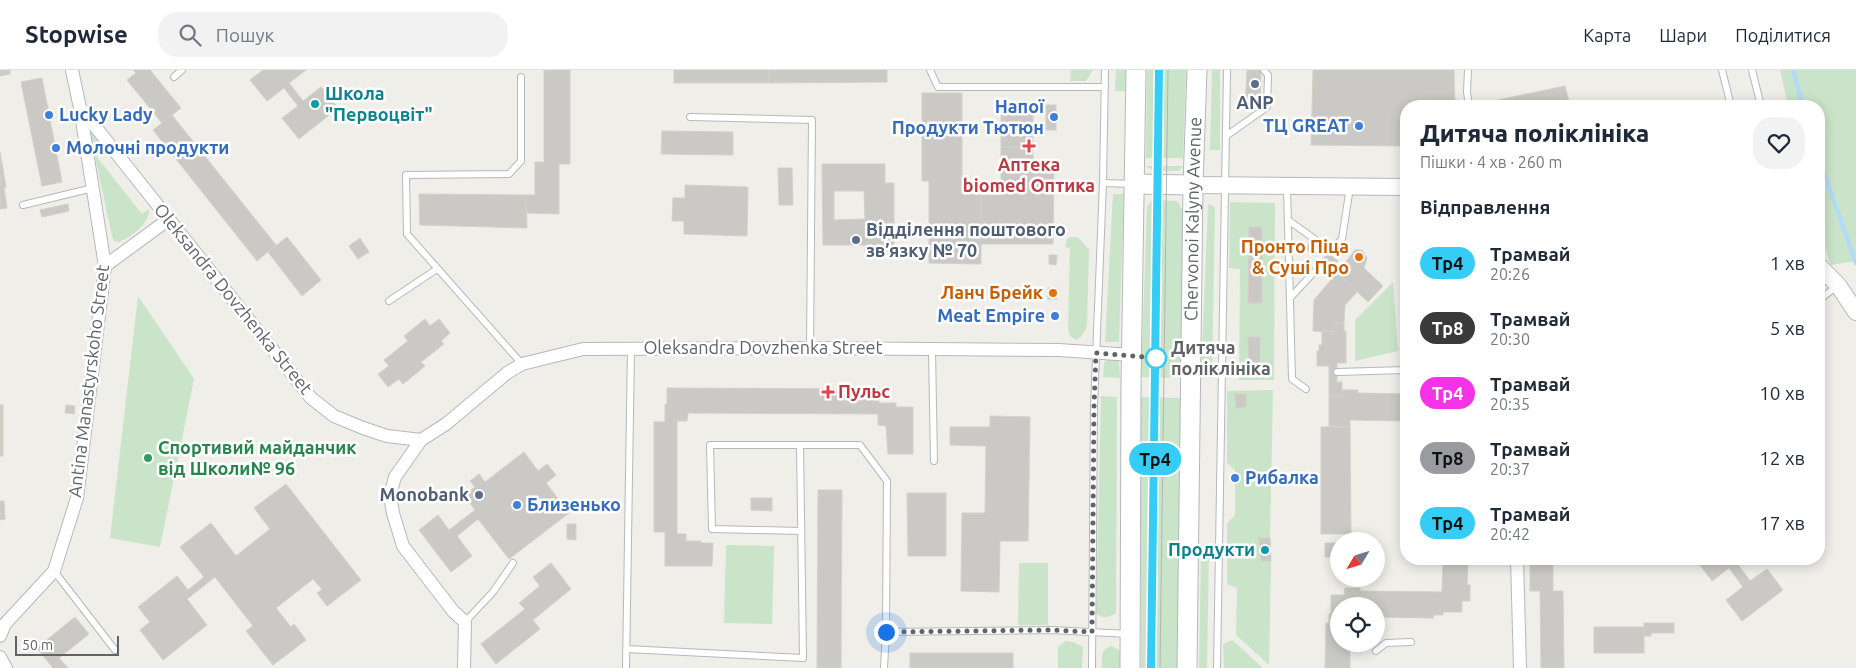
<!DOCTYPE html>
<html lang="uk">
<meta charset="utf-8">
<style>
body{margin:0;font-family:Ubuntu,sans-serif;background:#f2f2f3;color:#1f2937;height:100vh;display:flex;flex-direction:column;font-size:19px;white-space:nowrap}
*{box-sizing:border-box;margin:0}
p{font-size:16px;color:#747a83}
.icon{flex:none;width:28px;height:28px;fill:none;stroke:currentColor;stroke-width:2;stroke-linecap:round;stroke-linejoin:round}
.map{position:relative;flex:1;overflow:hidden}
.panel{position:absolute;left:1400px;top:30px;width:425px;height:465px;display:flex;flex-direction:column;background:#fff;border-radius:20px;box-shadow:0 2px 12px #0003}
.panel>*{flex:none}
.badge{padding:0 10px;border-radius:16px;font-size:18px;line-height:32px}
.needle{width:32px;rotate:232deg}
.controls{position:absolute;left:1330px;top:462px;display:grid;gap:10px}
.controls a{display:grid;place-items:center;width:55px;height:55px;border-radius:50%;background:#fff;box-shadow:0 2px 12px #0003;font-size:25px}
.scale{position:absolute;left:15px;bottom:12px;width:104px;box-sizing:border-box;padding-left:5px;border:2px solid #606367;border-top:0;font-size:14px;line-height:18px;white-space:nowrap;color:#606367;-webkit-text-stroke:4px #fff;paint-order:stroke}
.you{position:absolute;width:25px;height:25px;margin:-12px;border:4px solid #fff;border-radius:50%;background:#1a73e8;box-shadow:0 0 0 8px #1a73e833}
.map>.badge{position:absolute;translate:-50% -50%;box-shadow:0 0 0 2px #fff}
h2{padding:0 20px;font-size:19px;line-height:45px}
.round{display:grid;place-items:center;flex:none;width:52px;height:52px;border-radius:20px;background:#f2f2f3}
.head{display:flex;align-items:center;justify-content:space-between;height:85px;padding:0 20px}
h1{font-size:24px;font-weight:800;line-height:38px}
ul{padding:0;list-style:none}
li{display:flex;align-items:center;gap:15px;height:65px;padding:0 20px}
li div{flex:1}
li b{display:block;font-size:19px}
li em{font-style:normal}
li .badge{min-width:55px;font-weight:700;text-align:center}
header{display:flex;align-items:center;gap:30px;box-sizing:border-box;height:70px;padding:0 25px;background:#fff;border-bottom:1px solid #e0e1e3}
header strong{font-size:24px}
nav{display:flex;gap:28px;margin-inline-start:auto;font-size:18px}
.search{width:350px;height:45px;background:#f2f2f3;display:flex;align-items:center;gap:12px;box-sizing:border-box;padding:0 18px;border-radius:20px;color:#747a83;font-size:19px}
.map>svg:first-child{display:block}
</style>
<header>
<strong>Stopwise</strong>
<div class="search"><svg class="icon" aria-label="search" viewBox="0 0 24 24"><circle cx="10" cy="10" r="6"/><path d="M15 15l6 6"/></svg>Пошук</div>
<nav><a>Карта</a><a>Шари</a><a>Поділитися</a></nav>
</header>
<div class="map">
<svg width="1856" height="598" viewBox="0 0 1856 598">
<rect width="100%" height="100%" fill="#f0eee9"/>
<!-- green -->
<g fill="#c9e4c8">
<path d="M1071,0H1093L1086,11H1070Z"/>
<path d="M1116,0H1126V21H1115Z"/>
<path d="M1147,0H1186L1183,88H1146Z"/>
<path d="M1212,0H1220V80H1210Z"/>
<path d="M1780,0H1856V191L1830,195L1819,151V36H1788Z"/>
<path d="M90,63L94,64L105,78L97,87L142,144L149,139C150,154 132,166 119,172L114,171L112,166Z"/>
<path d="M1146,96H1183L1179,101H1154Z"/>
<path d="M1113,124H1124L1119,272H1105Z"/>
<path d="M1152,130L1177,131L1183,141L1182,308L1141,307L1147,137Z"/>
<path d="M1230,132L1275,133L1274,310H1239L1240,199L1229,198Z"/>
<path d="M1208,134L1215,137L1212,308H1201Z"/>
<path d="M1070,167H1078L1089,180L1087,256L1081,267L1076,270L1070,266L1068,259L1070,178L1065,177L1067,169Z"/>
<path d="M1393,212L1398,281L1355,291V250Z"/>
<path d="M138,226L194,309L160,477L110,468Z"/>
<path d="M1107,288H1117L1119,293L1120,308L1103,307L1104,293Z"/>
<path d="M1273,320L1270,468L1271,491L1269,595L1236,565L1237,518L1227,514V454L1235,445V400L1227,393V321Z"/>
<path d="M1101,326L1117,327L1116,543C1109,548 1102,549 1096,543Z"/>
<path d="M1141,327L1183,328L1178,598H1141Z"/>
<path d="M726,475L774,476L772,554L724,553Z"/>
<path d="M1209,483L1207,598H1199L1201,484Z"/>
<path d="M1019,493H1048V555H1018Z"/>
<path d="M1232,570L1263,598H1224L1223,574Z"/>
<path d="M1065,571L1073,572L1083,577L1082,598H1058V577Z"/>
<path d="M1112,576L1123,583L1122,598H1102C1102,587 1100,579 1112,576Z"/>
</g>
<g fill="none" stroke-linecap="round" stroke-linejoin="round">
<!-- stream -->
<g stroke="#b3dbf6" stroke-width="4.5">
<path d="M1793,0L1803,36"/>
<path d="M1819,89L1856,193"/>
</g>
</g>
<!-- building -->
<g fill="#cbc9c5" stroke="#d4d0c7" fill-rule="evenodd">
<path d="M0,0H10V4L0,6Z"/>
<path d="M133,0H150L181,38L162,53L127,10L136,3Z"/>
<path d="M263,0H306L289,13L303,31L321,17L338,38L299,69L282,48L298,36L284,18L267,31L250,10Z"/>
<path d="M544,0H570V94H559V144L527,143L526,125H535V92H544Z"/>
<rect x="674" y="0" width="95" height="13"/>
<path d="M769,0H887V12L769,13Z"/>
<path d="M1247,0H1261L1260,36H1245Z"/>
<path d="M1313,0H1454L1455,36H1406V76L1311,75Z"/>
<path d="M42,8L62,112L42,116L21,12Z"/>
<path d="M1565,16L1570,36H1500L1498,30Z"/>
<path d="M922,23H962V124L981,125V194L929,193V111H922Z"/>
<path d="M1601,34L1667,36H1601Z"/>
<rect x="1046" y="35" width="10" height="25"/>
<path d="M1009,36H1027V42H1033V77H1001V40L1009,41Z"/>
<path d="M172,45L276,175L257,191L153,60Z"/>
<path d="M662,61L733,62V85L661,84Z"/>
<path d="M1001,77H1033V100H1054L1053,174H981V125H1001Z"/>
<path d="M0,82L6,117L4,118L7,138L0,139Z"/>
<path d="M822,94H885V113H894V181H865L864,175H823ZM834,121H864L865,149L834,150Z"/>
<path d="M778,98H792L793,135H779Z"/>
<path d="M685,115L748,117L747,166L684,164V151H672L673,128H685Z"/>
<path d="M419,124L526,125L527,158L420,155Z"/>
<path d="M68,134L69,141L42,147L40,140Z"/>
<path d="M1249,157H1262V233H1248Z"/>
<path d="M287,167L321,210L302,226L268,182Z"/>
<path d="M360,168L369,182L358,189L349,176Z"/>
<path d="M1312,171L1320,178L1313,186L1305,178Z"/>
<path d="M1355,180H1362L1367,188L1364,198L1383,216L1368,232L1337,203Z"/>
<path d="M1328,183L1338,191L1327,203L1318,194Z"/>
<path d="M1049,185H1057L1056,195L1049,194Z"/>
<path d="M1337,203L1357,222L1345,235L1344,253H1334V262L1313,261L1314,230Z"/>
<rect x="1048" y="218" width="9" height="11"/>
<path d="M425,249L430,256L439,249L450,263L441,271L444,274L421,292L425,296L403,314L399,309L388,317L378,304L389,296L384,290L408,271L404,266Z"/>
<path d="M1334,253H1344V261H1346V293H1337V312H1342V327L1329,326V296H1317V281H1319V275H1322V261L1334,262Z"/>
<path d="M1248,267H1260V293H1249Z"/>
<path d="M667,318L879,319V333H896V337H913V384H888L886,356L878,355V344L688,343L687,351H677V464H686V471H701V473H713L712,496H665V462H654V352H665V334H667Z"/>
<path d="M1342,320H1358L1357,323L1406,324V351L1350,350V357L1329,356V326L1342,327Z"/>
<path d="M1235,324H1246V337L1236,338Z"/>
<rect x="0" y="335" width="3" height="51"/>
<path d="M66,335L75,336L74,344L65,343Z"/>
<path d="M990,346L1030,347L1028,471H1000L999,522L961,521L962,443H985L986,376L950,375V357H990Z"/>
<path d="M1321,357H1350L1351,464H1321Z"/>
<path d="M524,382L538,401L547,394L556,405L546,413L569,443L509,489L478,449L457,466L472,486L451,502L419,460L438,445L449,460L475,440L464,425L475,417L470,411L479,404L485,412Z"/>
<path d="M286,414L361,510L327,536L317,523L322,519L313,509L276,538L291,557L294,554L306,570L273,595L246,561L253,556L215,507L187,529L207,555L163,590L140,560L150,552L138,537L177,506L188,520L204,507L180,477L211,453L236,486L270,459L254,438Z"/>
<path d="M818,420H842L841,598H817Z"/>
<path d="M907,423H946V486H908Z"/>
<path d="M751,428H772V441L751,440Z"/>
<path d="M0,431H4L5,449L0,450Z"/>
<path d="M567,454H576V470L567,469Z"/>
<path d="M1259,468H1270L1271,491H1261Z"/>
<path d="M1325,473H1339L1338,487H1325Z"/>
<path d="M1443,489H1468L1467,515H1470V531H1462V542H1443V545H1434L1433,548L1376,547V536H1339V574H1350V598H1325L1326,553H1329V544H1331V525H1344L1345,518H1360V521L1442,522Z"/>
<path d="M1530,489H1553V521H1563L1564,598H1541L1540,521H1530Z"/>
<path d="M1698,489H1742L1737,493L1750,511L1767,499L1783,520L1742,551L1726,530L1743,517L1729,498L1712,511L1696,490Z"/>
<path d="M551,493L571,519L533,550L540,559L496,594L481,574L525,539L519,533L540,516L533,507Z"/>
<path d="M75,547L89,564L59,588L68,598H53L37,578Z"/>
<path d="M1644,553H1674V563H1651V566H1644Z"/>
<rect x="1594" y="557" width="50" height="26"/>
<rect x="910" y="583" width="103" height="15"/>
</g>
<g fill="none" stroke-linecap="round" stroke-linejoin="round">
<defs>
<g id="service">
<path d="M930,0L938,17H1105"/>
<path d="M1468,0L1467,22L1469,36"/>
<path d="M1722,0L1731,36"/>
<path d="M1752,0L1761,36"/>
<path d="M174,7L182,0"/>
<path d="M521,7V91L509,104L406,105L407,164L522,294"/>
<path d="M690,47L812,50L810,278"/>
<path d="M1226,66L1267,37L1268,5L1264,0"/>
<path d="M1103,113L1132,114"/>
<path d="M1287,117L1292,309L1306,319"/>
<path d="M23,135L93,118"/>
<path d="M1288,150L1331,181L1342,169L1350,117"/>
<path d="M1290,228L1315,201"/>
<path d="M1819,230L1837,216"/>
<path d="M389,231L437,199"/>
<path d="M932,280L934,391"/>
<path d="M1337,302L1406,300"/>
<path d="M801,461L712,459L710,375H860L887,411L886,562L884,598"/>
<path d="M54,501L115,580"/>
<path d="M465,552L493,522L513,493"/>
<path d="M886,562L1051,560L1129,564"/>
<path d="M626,579L803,588L800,375"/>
<path d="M1376,581L1386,573L1411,572"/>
<path d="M626,598L631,278"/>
<path d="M1092,598L1094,337L1103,113L1105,0"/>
<path d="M1217,598L1227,0"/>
</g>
<g id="minor">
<path d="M82,40L311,328L334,346L363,358L387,366L421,370"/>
<path d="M105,196L169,149"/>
<path d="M1517,489L1520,598"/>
<path d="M0,566L5,554L54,501L77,428L105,196L80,38L72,0"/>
<path d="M0,587L6,598"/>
<path d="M464,598L465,552L453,541L403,476L393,443L390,425L395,407L421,370L446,354L507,303L522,294L583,279L810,278L1059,280L1132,285"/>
</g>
<g id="tertiary">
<path d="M1193,115L1406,117"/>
<path d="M1819,196L1838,215L1856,242"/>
</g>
<g id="secondary">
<path d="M1134,114L1193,115"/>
<path d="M1130,598L1131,315L1136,0"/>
<path id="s1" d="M1187,598L1193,115L1197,0"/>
</g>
</defs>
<!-- service casing -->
<use href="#service" stroke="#b5b8bb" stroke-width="8"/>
<!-- minor casing -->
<use href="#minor" stroke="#b5b8bb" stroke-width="14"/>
<!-- tertiary casing -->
<use href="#tertiary" stroke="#b5b8bb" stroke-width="18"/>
<!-- secondary casing -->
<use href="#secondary" stroke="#b4b7bb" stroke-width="21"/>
<!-- service -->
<use href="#service" stroke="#fff" stroke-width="6"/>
<!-- minor -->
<use href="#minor" stroke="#fff" stroke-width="12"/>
<!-- tertiary -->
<use href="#tertiary" stroke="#fff" stroke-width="16"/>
<!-- secondary -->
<use href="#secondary" stroke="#fff" stroke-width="19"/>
<!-- tram -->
<g stroke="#b4b5b5" stroke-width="1">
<path d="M1151,598L1159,0"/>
<path d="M1160,598L1168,0"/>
</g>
</g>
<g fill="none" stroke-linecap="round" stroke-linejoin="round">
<defs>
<path id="line" d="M1151,598L1159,0"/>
</defs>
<!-- line casing -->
<use href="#line" stroke="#fff" stroke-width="11"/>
<!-- line -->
<use href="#line" stroke="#35ccf5" stroke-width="8"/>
<!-- walk -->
<path stroke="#606367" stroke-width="5" stroke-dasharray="0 9" d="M886,562L1051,560L1092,562L1094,337L1096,283L1156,288"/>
</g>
<!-- markers -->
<g fill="#5c6f8a" stroke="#fff" stroke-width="2">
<circle cx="1255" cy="14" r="5"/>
<circle cx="856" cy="170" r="5"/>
<circle cx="479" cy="425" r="5"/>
</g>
<g fill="#0f9aa8" stroke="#fff" stroke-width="2">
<circle cx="315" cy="34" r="5"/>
<circle cx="1265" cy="480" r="5"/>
</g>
<g fill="#3f7fe0" stroke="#fff" stroke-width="2">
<circle cx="49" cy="45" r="5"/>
<circle cx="1054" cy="47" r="5"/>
<circle cx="1359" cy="56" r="5"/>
<circle cx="56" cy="78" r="5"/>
<circle cx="1055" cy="246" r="5"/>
<circle cx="1235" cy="408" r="5"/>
<circle cx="517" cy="435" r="5"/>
</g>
<g fill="#e0444e" stroke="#fff" stroke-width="2">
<path d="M1026.5 68.5h5v5h5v5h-5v5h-5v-5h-5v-5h5z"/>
<path d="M825.5 314.5h5v5h5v5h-5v5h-5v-5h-5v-5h5z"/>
</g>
<g fill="#e8710a" stroke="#fff" stroke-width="2">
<circle cx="1359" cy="187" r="5"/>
<circle cx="1053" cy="223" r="5"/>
</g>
<circle fill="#fff" stroke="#35ccf5" stroke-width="2.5" cx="1156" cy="288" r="10"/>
<circle fill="#2e9e5b" stroke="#fff" stroke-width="2" cx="148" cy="388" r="5"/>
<g text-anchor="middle" stroke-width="5" stroke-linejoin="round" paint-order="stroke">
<!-- culture labels -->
<g font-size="18" font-weight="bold" fill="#0d838f" stroke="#fff" text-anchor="start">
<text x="325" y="30">Школа<tspan x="325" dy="21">"Первоцвіт"</tspan></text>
<text x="1255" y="486" text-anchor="end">Продукти</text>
</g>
<!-- service labels -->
<g font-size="18" font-weight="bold" fill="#4e5e75" stroke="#fff">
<text x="1255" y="39">ANP</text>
<text x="866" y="166" text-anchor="start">Відділення поштового<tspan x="866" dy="21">зв’язку № 70</tspan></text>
<text x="469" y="431" text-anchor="end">Monobank</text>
</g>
<!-- shop labels -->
<g font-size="18" font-weight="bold" fill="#366cbe" stroke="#fff" text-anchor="start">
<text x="1044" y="43" text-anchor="end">Напої<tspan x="1044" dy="21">Продукти Тютюн</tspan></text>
<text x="59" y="51">Lucky Lady</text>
<text x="1349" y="62" text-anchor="end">ТЦ GREAT</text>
<text x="66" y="84">Молочні продукти</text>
<text x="1045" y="252" text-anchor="end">Meat Empire</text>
<text x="1245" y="414">Рибалка</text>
<text x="527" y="441">Близенько</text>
</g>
<!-- health labels -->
<g font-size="18" font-weight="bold" fill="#be3a42" stroke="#fff">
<text x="1029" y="101">Аптека<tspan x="1029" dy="21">biomed Оптика</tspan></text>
<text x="838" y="328" text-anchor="start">Пульс</text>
</g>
<!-- street labels -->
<g font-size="18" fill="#606367" stroke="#fff">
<text dy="6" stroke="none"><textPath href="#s1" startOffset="449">Chervonoi Kalyny Avenue</textPath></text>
<text transform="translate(233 229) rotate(51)" y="6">Oleksandra Dovzhenka Street</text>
<text x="763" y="284">Oleksandra Dovzhenka Street</text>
<text transform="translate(89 311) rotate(-83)" y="6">Antina Manastyrskoho Street</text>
</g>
<!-- food labels -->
<g font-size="18" font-weight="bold" fill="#c56008" stroke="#fff" text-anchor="end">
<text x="1349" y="183">Пронто Піца<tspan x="1349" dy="21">&amp; Суші Про</tspan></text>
<text x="1043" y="229">Ланч Брейк</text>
</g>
<!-- stop labels -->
<g font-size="18" font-weight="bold" fill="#606367" stroke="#fff" text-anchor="start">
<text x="1171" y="284">Дитяча<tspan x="1171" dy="21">поліклініка</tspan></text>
</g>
<!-- leisure labels -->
<g font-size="18" font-weight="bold" fill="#27864d" stroke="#fff" text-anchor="start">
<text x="158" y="384">Спортивий майданчик<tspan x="158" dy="21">від Школи№ 96</tspan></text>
</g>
</g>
</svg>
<div class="controls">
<a><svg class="needle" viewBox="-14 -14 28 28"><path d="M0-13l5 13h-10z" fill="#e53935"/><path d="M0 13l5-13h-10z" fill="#747a83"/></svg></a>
<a><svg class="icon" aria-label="locate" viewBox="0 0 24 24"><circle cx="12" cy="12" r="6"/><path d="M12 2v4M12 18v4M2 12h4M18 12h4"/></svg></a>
</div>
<div class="scale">50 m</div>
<div class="you" style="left:886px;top:562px"></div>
<b class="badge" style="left:1155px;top:389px;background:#35ccf5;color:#111">Тр4</b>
<section class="panel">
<div class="head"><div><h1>Дитяча поліклініка</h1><p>Пішки · 4 хв · 260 m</p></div><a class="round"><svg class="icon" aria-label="heart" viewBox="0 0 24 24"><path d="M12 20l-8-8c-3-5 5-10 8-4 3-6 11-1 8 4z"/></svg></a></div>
<h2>Відправлення</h2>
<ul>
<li><span class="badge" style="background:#35ccf5;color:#111">Тр4</span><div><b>Трамвай</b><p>20:26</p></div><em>1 хв</em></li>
<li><span class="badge" style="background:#3a3a3b;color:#fff">Тр8</span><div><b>Трамвай</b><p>20:30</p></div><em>5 хв</em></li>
<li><span class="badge" style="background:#f532e5;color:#fff">Тр4</span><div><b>Трамвай</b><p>20:35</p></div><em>10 хв</em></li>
<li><span class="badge" style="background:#9a9b9f;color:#111">Тр8</span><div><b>Трамвай</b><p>20:37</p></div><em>12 хв</em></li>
<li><span class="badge" style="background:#35ccf5;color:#111">Тр4</span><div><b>Трамвай</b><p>20:42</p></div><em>17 хв</em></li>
</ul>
</section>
</div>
